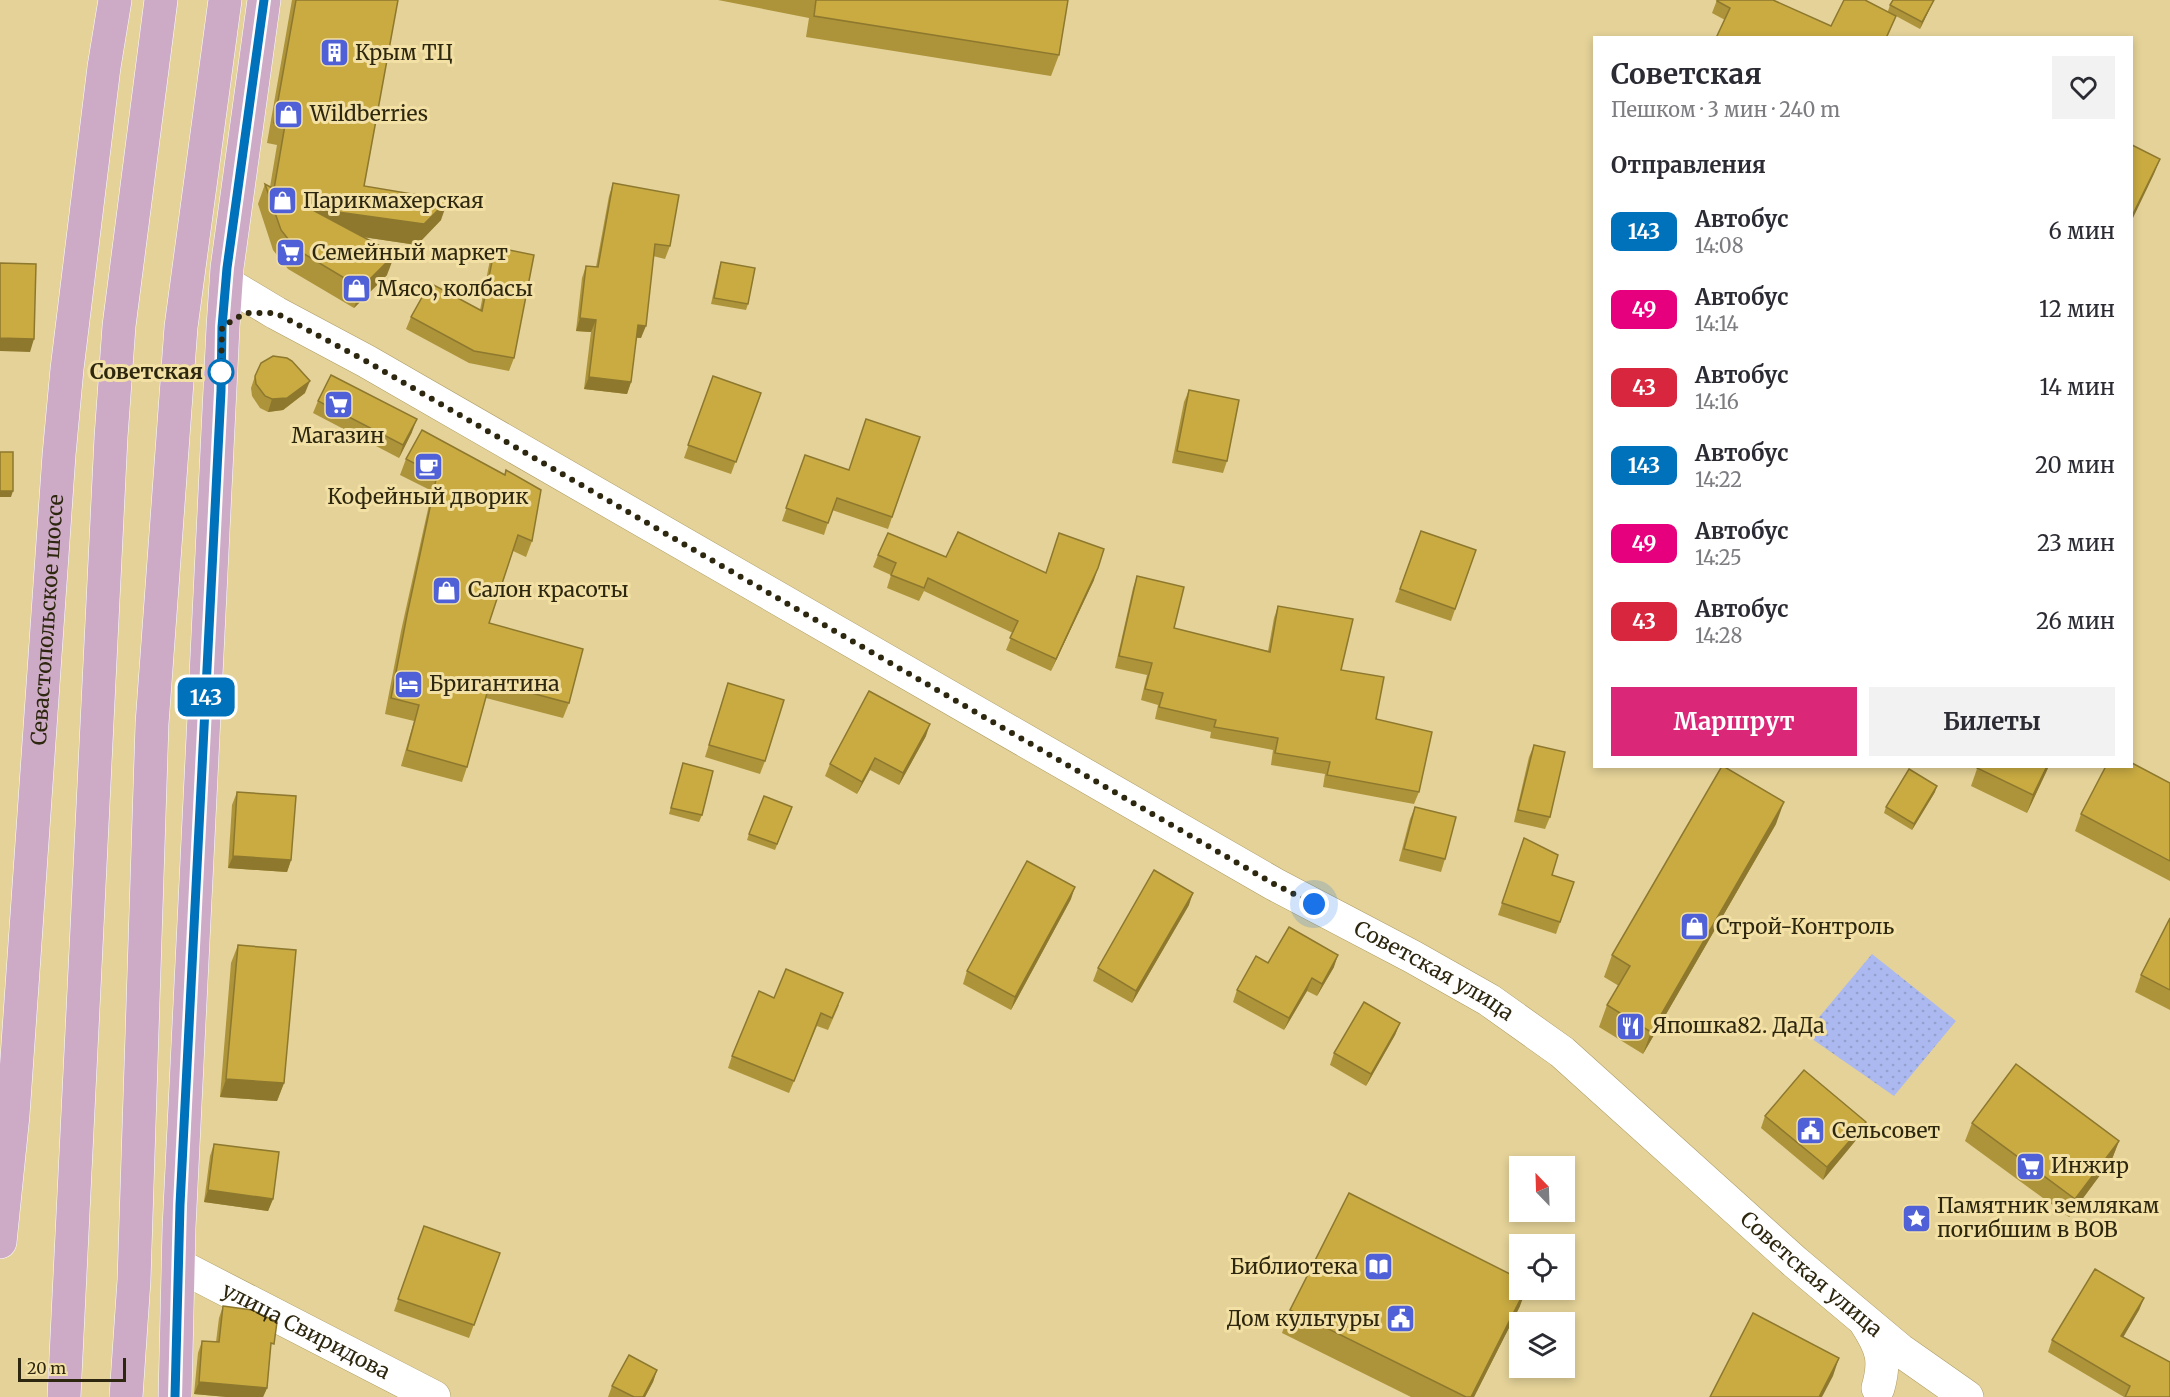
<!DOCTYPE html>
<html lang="ru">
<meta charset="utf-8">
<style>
body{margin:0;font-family:Merriweather,serif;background:#f2f2f3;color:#2b2b33;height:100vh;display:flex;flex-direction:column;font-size:22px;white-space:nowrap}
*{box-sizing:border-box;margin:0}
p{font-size:20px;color:#7c7c81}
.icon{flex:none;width:33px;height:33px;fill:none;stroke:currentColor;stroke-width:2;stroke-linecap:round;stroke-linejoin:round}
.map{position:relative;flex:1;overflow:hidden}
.sheet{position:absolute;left:1593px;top:36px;width:540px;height:732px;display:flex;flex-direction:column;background:#fff;border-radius:0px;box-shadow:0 3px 9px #0003}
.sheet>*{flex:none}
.badge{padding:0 12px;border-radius:9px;font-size:21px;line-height:39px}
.needle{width:39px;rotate:337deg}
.buttons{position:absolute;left:1509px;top:1156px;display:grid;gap:12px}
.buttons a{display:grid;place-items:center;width:66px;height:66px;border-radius:0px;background:#fff;box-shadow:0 3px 9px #0003;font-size:30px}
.scale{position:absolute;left:18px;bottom:15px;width:108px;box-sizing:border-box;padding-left:6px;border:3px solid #2e270f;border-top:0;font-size:16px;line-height:21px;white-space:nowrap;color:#2e270f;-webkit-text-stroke:4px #f2e0a5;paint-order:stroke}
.you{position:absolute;width:30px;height:30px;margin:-15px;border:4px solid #fff;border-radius:50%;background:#1a73e8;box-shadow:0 0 0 9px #1a73e833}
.map>.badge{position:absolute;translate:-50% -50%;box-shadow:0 0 0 3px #fff}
h2{padding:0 18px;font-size:22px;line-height:54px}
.round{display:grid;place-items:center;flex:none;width:63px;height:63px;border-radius:0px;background:#f2f2f3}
.overview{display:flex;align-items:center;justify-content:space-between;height:102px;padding:0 18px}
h1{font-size:28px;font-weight:700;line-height:45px}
.cta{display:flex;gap:12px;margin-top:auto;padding:12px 18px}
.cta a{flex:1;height:69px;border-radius:0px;background:#db2777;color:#fff;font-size:24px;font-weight:700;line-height:69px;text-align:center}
.cta a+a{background:#f2f2f3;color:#2b2b33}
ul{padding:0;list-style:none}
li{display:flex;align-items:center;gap:18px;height:78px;padding:0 18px}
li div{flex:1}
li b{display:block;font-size:22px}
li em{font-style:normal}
li .badge{min-width:66px;font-weight:700;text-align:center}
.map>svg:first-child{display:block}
</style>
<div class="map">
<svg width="2170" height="1397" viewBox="0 0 2170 1397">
<defs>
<pattern id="park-dots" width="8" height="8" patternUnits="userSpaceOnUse" patternTransform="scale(1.5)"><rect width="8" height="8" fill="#abb9f0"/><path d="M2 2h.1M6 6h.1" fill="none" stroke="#939fcd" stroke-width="1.8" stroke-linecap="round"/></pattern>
</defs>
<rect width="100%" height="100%" fill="#e4d298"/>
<!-- park -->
<path fill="url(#park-dots)" d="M1872,954L1956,1021L1894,1096L1805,1034Z"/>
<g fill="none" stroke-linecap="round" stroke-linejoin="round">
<defs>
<g id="minor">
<path id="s1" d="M226,283L276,313L366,361L1274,884L1413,957L1489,1000L1562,1052L1795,1262L1900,1350L1967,1397"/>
<path id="s2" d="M178,1265L434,1397"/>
<path d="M1866,1323C1882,1348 1886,1360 1878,1388"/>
</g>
<g id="major">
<path id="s3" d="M0,1242L13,1115L59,455L67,369L104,67L115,0"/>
<path d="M64,1397L111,437L119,326L161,0"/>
<path d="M126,1397L134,1280L152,724L181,327L225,0"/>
<path d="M175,1397L179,1228L223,327L227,268L264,0"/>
</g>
</defs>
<!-- minor casing -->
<use href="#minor" stroke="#ad9c63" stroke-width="34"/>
<!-- major casing -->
<use href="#major" stroke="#fff" stroke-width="34"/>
<!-- minor -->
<use href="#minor" stroke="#fff" stroke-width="33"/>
<!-- major -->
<use href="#major" stroke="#cdabc7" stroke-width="33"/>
</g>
<!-- wall -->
<g fill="#ad9339">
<path d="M292,0H398L364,186L441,220L417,245L363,237L387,275L354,308L288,269L273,250L258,204L265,184L270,187L277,145L267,143Z"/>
<path d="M718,0H1068L1059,55L1051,76L806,37L809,18Z"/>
<path d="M1717,0L1831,26L1888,11L1890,5L1934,0L1920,29L1896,16L1887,38L1725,20L1712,13Z"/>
<path d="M613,183L670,246L665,259L653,256L641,338H636L631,382L627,394L584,389L591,332L576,331L582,278L586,266L596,267L609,196Z"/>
<path d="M495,247L514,358L509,371L469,363L406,329L411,317L480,310L490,260Z"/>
<path d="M721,262L748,304L746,310L711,304L719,268Z"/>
<path d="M255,376L305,393L283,410L268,412L260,408L252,396L251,388Z"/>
<path d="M713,376L761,393L731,474L684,458Z"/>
<path d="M1189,390L1227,461L1223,473L1172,463L1184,402Z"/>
<path d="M318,401L412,432L399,458L313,413Z"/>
<path d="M422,430L532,541L526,557L513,551L489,623L569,703L563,718L486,698L467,767L462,782L401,766L414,721L385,714L401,631L432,491L400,475L406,459Z"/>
<path d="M920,437L888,529L832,510L824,535L782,521L805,455L848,470Z"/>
<path d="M1421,531L1476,550L1451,621L1395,602Z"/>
<path d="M878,555L946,557L1045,573L1094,580L1051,671L1006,650L1013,633L924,591L919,601L887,588L891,575L873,567Z"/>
<path d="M1137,576L1174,628L1268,651L1274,618L1278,606L1341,670L1376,719L1419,792L1414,804L1323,787L1325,774L1271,765L1273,750L1210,738L1211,732L1155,719L1158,705L1141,700L1147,675L1115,668L1133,588Z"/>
<path d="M728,683L765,761L760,774L705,757Z"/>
<path d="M926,736L899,785L870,770L857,794L825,776L830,764Z"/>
<path d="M1534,745L1550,817L1545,829L1514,822L1529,757Z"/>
<path d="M683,763L702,815L699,822L669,814Z"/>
<path d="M1978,766H2049L2027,813L1971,786Z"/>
<path d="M2170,783V881L2075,831L2081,814Z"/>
<path d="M237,792L291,860L287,872L228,868L232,805Z"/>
<path d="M1935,792L1912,830L1884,813L1886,807Z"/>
<path d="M792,807L775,850L747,840L749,834Z"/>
<path d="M1415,807L1445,859L1441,872L1399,861L1410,819Z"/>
<path d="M1776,824L1643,1054L1599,1027L1607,1005L1619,986L1604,977L1612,955Z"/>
<path d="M1524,838L1552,875L1574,882L1556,934L1498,915Z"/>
<path d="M1071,899L1011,1010L963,984L967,971Z"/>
<path d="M1189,905L1132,1003L1093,981L1098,968Z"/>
<path d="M2170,918V1010L2135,992L2141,975Z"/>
<path d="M238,945L284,1083L277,1101L220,1097L231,963Z"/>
<path d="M1268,963L1334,967L1317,996L1307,991L1284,1030L1233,1002L1237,990Z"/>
<path d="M774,998L839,1005L828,1030L817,1026L789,1093L728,1068L732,1056Z"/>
<path d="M1400,1023L1395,1035L1366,1086L1330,1065L1334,1053Z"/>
<path d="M1765,1116L1866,1122L1861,1134L1823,1180L1761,1128Z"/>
<path d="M1972,1123L2119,1141L2112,1159L2069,1217L1965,1141Z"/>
<path d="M214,1144L273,1199L268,1211L204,1202L210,1156Z"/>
<path d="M424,1226L500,1253L469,1338L394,1311Z"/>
<path d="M2144,1298L2139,1310L2123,1337L2170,1362L2124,1397L2048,1352L2052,1340Z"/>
<path d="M223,1306L267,1388L263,1397H227L194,1394L198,1353L202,1341L216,1342L219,1318Z"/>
<path d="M1520,1306L1474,1397H1411L1282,1333L1290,1310Z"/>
<path d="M657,1370L653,1382L645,1397H608L612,1386Z"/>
</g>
<!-- shaded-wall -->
<g fill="#8d782e">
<path d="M1934,0L1920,29L1922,22Z"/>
<path d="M2160,159L2154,174L2132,220V216Z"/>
<path d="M448,200L441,220L417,245L302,228L309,208Z"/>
<path d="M395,254L387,275L354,308L361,288Z"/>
<path d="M580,318L596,320L591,332L576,331Z"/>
<path d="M638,325L646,326L641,338L633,337Z"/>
<path d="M0,338L34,339L30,352L0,351Z"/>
<path d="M589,377L631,382L627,394L584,389Z"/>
<path d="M310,381L305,393L283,410L268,412L272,399Z"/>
<path d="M417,419L412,432L399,458L403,445Z"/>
<path d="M0,491H13L11,497H0Z"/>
<path d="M1098,568L1094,580L1051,671L1056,659Z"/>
<path d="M930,724L926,736L899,785L903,773Z"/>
<path d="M875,758L870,770L857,794L862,782Z"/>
<path d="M2047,766H2049L2027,813L2033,795Z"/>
<path d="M1937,786L1935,792L1912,830L1914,824Z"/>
<path d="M1784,802L1776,824L1643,1054L1651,1032Z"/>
<path d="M233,856L291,860L287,872L228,868Z"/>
<path d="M1075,887L1071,899L1011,1010L1015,997Z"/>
<path d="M1193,893L1189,905L1132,1003L1136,991Z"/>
<path d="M1338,955L1334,967L1317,996L1322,984Z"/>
<path d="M1312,978L1307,991L1284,1030L1289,1018Z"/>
<path d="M1400,1023L1395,1035L1366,1086L1371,1074Z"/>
<path d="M226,1079L284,1083L277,1101L220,1097Z"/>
<path d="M1866,1122L1861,1134L1823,1180L1827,1167Z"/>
<path d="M2119,1141L2112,1159L2069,1217L2075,1199Z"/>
<path d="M208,1190L273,1199L268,1211L204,1202Z"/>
<path d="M1525,1290H1526L1520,1306L1474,1397H1471Z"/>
<path d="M2144,1298L2139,1310L2117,1348L2121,1336Z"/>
<path d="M1839,1358L1833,1376L1822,1397H1819Z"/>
<path d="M657,1370L653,1382L645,1397H643Z"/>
<path d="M199,1382L267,1388L263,1397H227L194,1394Z"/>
</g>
<!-- building -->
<g fill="#c9ab42" stroke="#8d782e" stroke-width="1.5">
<path d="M296,0H398L364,186L448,200L424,224L309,208L395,254L361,288L296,249L281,230L265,184L274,189L285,125L274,123Z"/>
<path d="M816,0H1068L1059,55L814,16Z"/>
<path d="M1717,0H1773L1831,26L1844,0H1865L1896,16L1886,38H1716L1730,8L1717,1Z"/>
<path d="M1893,0H1934L1922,22L1890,5Z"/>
<path d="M2132,145L2160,159L2132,216Z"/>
<path d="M613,183L679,195L670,246L655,244L646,326L638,325L631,382L589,377L596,320L580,318L586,266L598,267Z"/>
<path d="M495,247L534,255L514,358L474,351L411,317L430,283L482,311Z"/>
<path d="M721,262L755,268L748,304L714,298Z"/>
<path d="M0,263L36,264L34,339L0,338Z"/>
<path d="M273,356L287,358L292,361L310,381L287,398L272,399L265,396L256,384L255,376L261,363Z"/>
<path d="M331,375L417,419L403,445L318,401Z"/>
<path d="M713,376L761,393L736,462L688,445Z"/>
<path d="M1189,390L1239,400L1227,461L1177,451Z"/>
<path d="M866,419L920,437L892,517L837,498L828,523L786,508L805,455L849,470Z"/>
<path d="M422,430L505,475L506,470L541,490L532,541L518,535L489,623L583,649L569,703L490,682L467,767L407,750L419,705L391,698L407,615L437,475L406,459Z"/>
<rect x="0" y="452" width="13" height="39"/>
<path d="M1421,531L1476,550L1455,609L1400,589Z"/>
<path d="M958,532L1046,573L1059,533L1104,549L1098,568L1056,659L1010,638L1018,621L928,578L924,588L891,575L896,563L878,555L888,533L946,557Z"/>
<path d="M1137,576L1184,587L1174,628L1270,652L1278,606L1353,619L1341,670L1384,677L1376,719L1432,732L1419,792L1327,775L1330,762L1275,753L1278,738L1214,727L1216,720L1159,707L1163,693L1145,689L1152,663L1119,656Z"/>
<path d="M728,683L784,700L765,761L709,745Z"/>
<path d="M869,691L930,724L903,773L875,758L862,782L830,764Z"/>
<path d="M1534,745L1565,752L1550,817L1518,810Z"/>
<path d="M683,763L713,771L702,815L671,808Z"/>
<path d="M2132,763L2170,783V861L2081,814L2106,766H2132Z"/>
<path d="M1722,766H1723L1784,802L1651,1032L1607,1005L1630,966L1612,955Z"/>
<path d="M1978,766H2047L2033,795L1977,768Z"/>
<path d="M1909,769L1937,786L1914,824L1886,807Z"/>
<path d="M237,792L296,796L291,860L233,856Z"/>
<path d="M764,796L792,807L777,844L749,834Z"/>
<path d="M1415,807L1456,817L1445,859L1404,849Z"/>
<path d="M1524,838L1558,855L1552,875L1574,882L1560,922L1502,903Z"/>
<path d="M1027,861L1075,887L1015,997L967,971Z"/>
<path d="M1154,870L1193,893L1136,991L1098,968Z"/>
<path d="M2170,918V990L2141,975Z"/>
<path d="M1289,927L1338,955L1322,984L1312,978L1289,1018L1237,990L1256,956L1268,963Z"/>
<path d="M238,945L296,950L284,1083L226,1079Z"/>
<path d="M786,969L843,993L832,1018L821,1013L794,1081L732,1056L759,991L774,998Z"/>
<path d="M1364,1002L1400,1023L1371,1074L1334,1053Z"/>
<path d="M2016,1064L2119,1141L2075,1199L1972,1123Z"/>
<path d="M1804,1070L1866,1122L1827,1167L1765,1116Z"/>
<path d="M214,1144L279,1152L273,1199L208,1190Z"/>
<path d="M1349,1193L1520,1279V1290H1525L1471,1397H1466L1290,1310Z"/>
<path d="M424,1226L500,1253L474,1325L398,1299Z"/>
<path d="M2095,1269L2144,1298L2121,1336L2170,1362V1397H2125L2130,1386L2052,1340Z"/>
<path d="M223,1306L252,1310L277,1322L274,1344L271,1343L267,1388L199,1382L202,1341L219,1342Z"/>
<path d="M1753,1313L1839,1358L1819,1397H1710Z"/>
<path d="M629,1355L657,1370L643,1397H634L612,1386Z"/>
</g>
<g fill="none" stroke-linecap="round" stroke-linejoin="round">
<defs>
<path id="line" d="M175,1397L180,1205L221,391L222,327L227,268L264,0"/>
</defs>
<!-- line casing -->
<use href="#line" stroke="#fff" stroke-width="14"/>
<!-- line -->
<use href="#line" stroke="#0072bc" stroke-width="9"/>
<!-- walk -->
<path stroke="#2e270f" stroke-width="6" stroke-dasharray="0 10.8" d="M221,372L222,327L245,313H276L366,361L1274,884L1314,904"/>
</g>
<!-- icons -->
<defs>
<symbol id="building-square" viewBox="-11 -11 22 22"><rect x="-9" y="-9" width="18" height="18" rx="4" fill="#5060d6" stroke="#f2e0a5"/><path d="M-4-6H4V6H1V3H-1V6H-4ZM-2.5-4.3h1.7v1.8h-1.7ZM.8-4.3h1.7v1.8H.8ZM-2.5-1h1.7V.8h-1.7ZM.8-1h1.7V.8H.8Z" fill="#fff"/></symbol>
<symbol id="shop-square" viewBox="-11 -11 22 22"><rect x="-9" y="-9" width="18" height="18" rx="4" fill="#5060d6" stroke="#f2e0a5"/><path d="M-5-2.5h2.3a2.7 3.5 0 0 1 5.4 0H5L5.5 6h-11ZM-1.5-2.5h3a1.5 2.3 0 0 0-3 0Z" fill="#fff"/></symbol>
<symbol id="supermarket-square" viewBox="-11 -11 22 22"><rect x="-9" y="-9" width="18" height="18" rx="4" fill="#5060d6" stroke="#f2e0a5"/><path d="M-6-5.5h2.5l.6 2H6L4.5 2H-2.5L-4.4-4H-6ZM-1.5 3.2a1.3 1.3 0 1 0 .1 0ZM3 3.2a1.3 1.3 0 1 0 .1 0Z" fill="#fff"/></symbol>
<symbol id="cafe-square" viewBox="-11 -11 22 22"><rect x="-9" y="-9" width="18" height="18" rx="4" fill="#5060d6" stroke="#f2e0a5"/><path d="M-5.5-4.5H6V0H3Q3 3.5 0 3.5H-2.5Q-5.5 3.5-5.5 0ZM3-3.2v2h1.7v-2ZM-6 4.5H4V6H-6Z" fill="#fff"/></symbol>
<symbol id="hotel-square" viewBox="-11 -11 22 22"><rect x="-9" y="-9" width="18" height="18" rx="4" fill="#5060d6" stroke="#f2e0a5"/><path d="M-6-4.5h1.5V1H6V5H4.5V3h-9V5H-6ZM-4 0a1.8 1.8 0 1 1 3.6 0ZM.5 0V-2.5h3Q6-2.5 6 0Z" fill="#fff"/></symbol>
<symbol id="restaurant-square" viewBox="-11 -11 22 22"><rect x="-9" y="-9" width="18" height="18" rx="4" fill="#5060d6" stroke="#f2e0a5"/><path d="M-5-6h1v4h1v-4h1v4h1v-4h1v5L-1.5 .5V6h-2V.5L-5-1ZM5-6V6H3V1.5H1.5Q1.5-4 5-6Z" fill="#fff"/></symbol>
<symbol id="civic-square" viewBox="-11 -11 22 22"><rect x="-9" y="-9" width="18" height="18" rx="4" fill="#5060d6" stroke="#f2e0a5"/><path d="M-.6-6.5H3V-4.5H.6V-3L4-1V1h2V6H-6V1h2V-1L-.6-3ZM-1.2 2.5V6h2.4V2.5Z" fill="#fff"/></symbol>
<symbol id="sight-square" viewBox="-11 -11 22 22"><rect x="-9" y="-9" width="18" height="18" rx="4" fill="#5060d6" stroke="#f2e0a5"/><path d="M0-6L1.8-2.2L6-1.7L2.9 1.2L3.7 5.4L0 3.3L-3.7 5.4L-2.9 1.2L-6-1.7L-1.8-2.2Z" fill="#fff"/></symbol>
<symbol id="library-square" viewBox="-11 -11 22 22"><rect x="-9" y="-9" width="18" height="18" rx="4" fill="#5060d6" stroke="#f2e0a5"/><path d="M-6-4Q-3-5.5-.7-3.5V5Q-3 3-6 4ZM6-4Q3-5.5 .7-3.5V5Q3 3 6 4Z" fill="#fff"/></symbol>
</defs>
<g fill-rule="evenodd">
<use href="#building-square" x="318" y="36" width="33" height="33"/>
<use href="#shop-square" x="272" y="98" width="33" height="33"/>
<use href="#shop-square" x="266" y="184" width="33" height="33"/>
<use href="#supermarket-square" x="274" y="236" width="33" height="33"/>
<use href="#shop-square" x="340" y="272" width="33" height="33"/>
<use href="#supermarket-square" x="322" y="388" width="33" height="33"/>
<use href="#cafe-square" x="412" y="450" width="33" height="33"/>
<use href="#shop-square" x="430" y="574" width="33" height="33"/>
<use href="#hotel-square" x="392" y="668" width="33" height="33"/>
<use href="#shop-square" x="1678" y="910" width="33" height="33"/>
<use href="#restaurant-square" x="1614" y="1010" width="33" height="33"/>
<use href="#civic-square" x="1794" y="1114" width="33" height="33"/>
<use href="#supermarket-square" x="2014" y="1150" width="33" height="33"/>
<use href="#sight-square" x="1900" y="1202" width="33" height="33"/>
<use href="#library-square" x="1362" y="1250" width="33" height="33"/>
<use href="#civic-square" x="1384" y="1302" width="33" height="33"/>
</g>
<!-- markers -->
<circle fill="#fff" stroke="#0072bc" stroke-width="3" cx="221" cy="372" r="12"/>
<g text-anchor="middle" stroke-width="6" stroke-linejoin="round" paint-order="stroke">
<!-- poi labels -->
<g font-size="21" fill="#2e270f" stroke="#f2e0a5" text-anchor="start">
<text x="355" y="60">Крым ТЦ</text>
<text x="310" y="121">Wildberries</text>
<text x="303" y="208">Парикмахерская</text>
<text x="312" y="260">Семейный маркет</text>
<text x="377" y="296">Мясо, колбасы</text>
<text x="338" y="443" text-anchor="middle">Магазин</text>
<text x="428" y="504" text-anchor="middle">Кофейный дворик</text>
<text x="468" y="597">Салон красоты</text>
<text x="429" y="691">Бригантина</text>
<text x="1716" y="934">Строй-Контроль</text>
<text x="1652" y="1033">Япошка82. ДаДа</text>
<text x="1832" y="1138">Сельсовет</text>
<text x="2051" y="1173">Инжир</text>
<text x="1937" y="1213">Памятник землякам<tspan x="1937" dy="24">погибшим в ВОВ</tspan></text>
<text x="1358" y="1274" text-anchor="end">Библиотека</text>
<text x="1380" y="1326" text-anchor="end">Дом культуры</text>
</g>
<!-- stop labels -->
<g font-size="21" font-weight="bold" fill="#2e270f" stroke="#f2e0a5" text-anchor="end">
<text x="203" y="379">Советская</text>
</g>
<!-- street labels -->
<g font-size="21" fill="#2e270f" stroke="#f2e0a5">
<text dy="7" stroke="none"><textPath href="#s3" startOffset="624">Севастопольское шоссе</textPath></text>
<text dy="7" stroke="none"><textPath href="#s1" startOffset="1390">Советская улица</textPath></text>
<text dy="7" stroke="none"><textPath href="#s1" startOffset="1876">Советская улица</textPath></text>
<text dy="7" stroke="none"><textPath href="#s2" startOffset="144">улица Свиридова</textPath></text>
</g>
</g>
</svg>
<div class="buttons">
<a><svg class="needle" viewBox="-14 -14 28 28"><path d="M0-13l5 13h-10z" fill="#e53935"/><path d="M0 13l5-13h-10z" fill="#7c7c81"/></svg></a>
<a><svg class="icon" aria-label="locate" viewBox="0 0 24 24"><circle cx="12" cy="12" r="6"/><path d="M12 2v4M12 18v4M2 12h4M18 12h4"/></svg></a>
<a><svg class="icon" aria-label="layers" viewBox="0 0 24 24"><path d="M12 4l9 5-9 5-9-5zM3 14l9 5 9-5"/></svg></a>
</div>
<div class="scale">20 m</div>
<div class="you" style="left:1314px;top:904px"></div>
<b class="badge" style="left:206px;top:697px;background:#0072bc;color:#fff">143</b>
<section class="sheet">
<div class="overview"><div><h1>Советская</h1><p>Пешком · 3 мин · 240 m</p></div><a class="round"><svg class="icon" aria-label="heart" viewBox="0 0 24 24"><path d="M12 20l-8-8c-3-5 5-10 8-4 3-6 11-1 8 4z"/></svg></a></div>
<h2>Отправления</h2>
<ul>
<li><span class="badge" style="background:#0072bc;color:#fff">143</span><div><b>Автобус</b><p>14:08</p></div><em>6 мин</em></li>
<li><span class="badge" style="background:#e6007e;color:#fff">49</span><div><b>Автобус</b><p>14:14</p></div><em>12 мин</em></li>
<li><span class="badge" style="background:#d7263d;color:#fff">43</span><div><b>Автобус</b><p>14:16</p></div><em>14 мин</em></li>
<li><span class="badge" style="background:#0072bc;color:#fff">143</span><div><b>Автобус</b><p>14:22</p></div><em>20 мин</em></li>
<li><span class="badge" style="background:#e6007e;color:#fff">49</span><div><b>Автобус</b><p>14:25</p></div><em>23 мин</em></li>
<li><span class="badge" style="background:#d7263d;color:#fff">43</span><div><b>Автобус</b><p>14:28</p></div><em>26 мин</em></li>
</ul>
<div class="cta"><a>Маршрут</a><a>Билеты</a></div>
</section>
</div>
